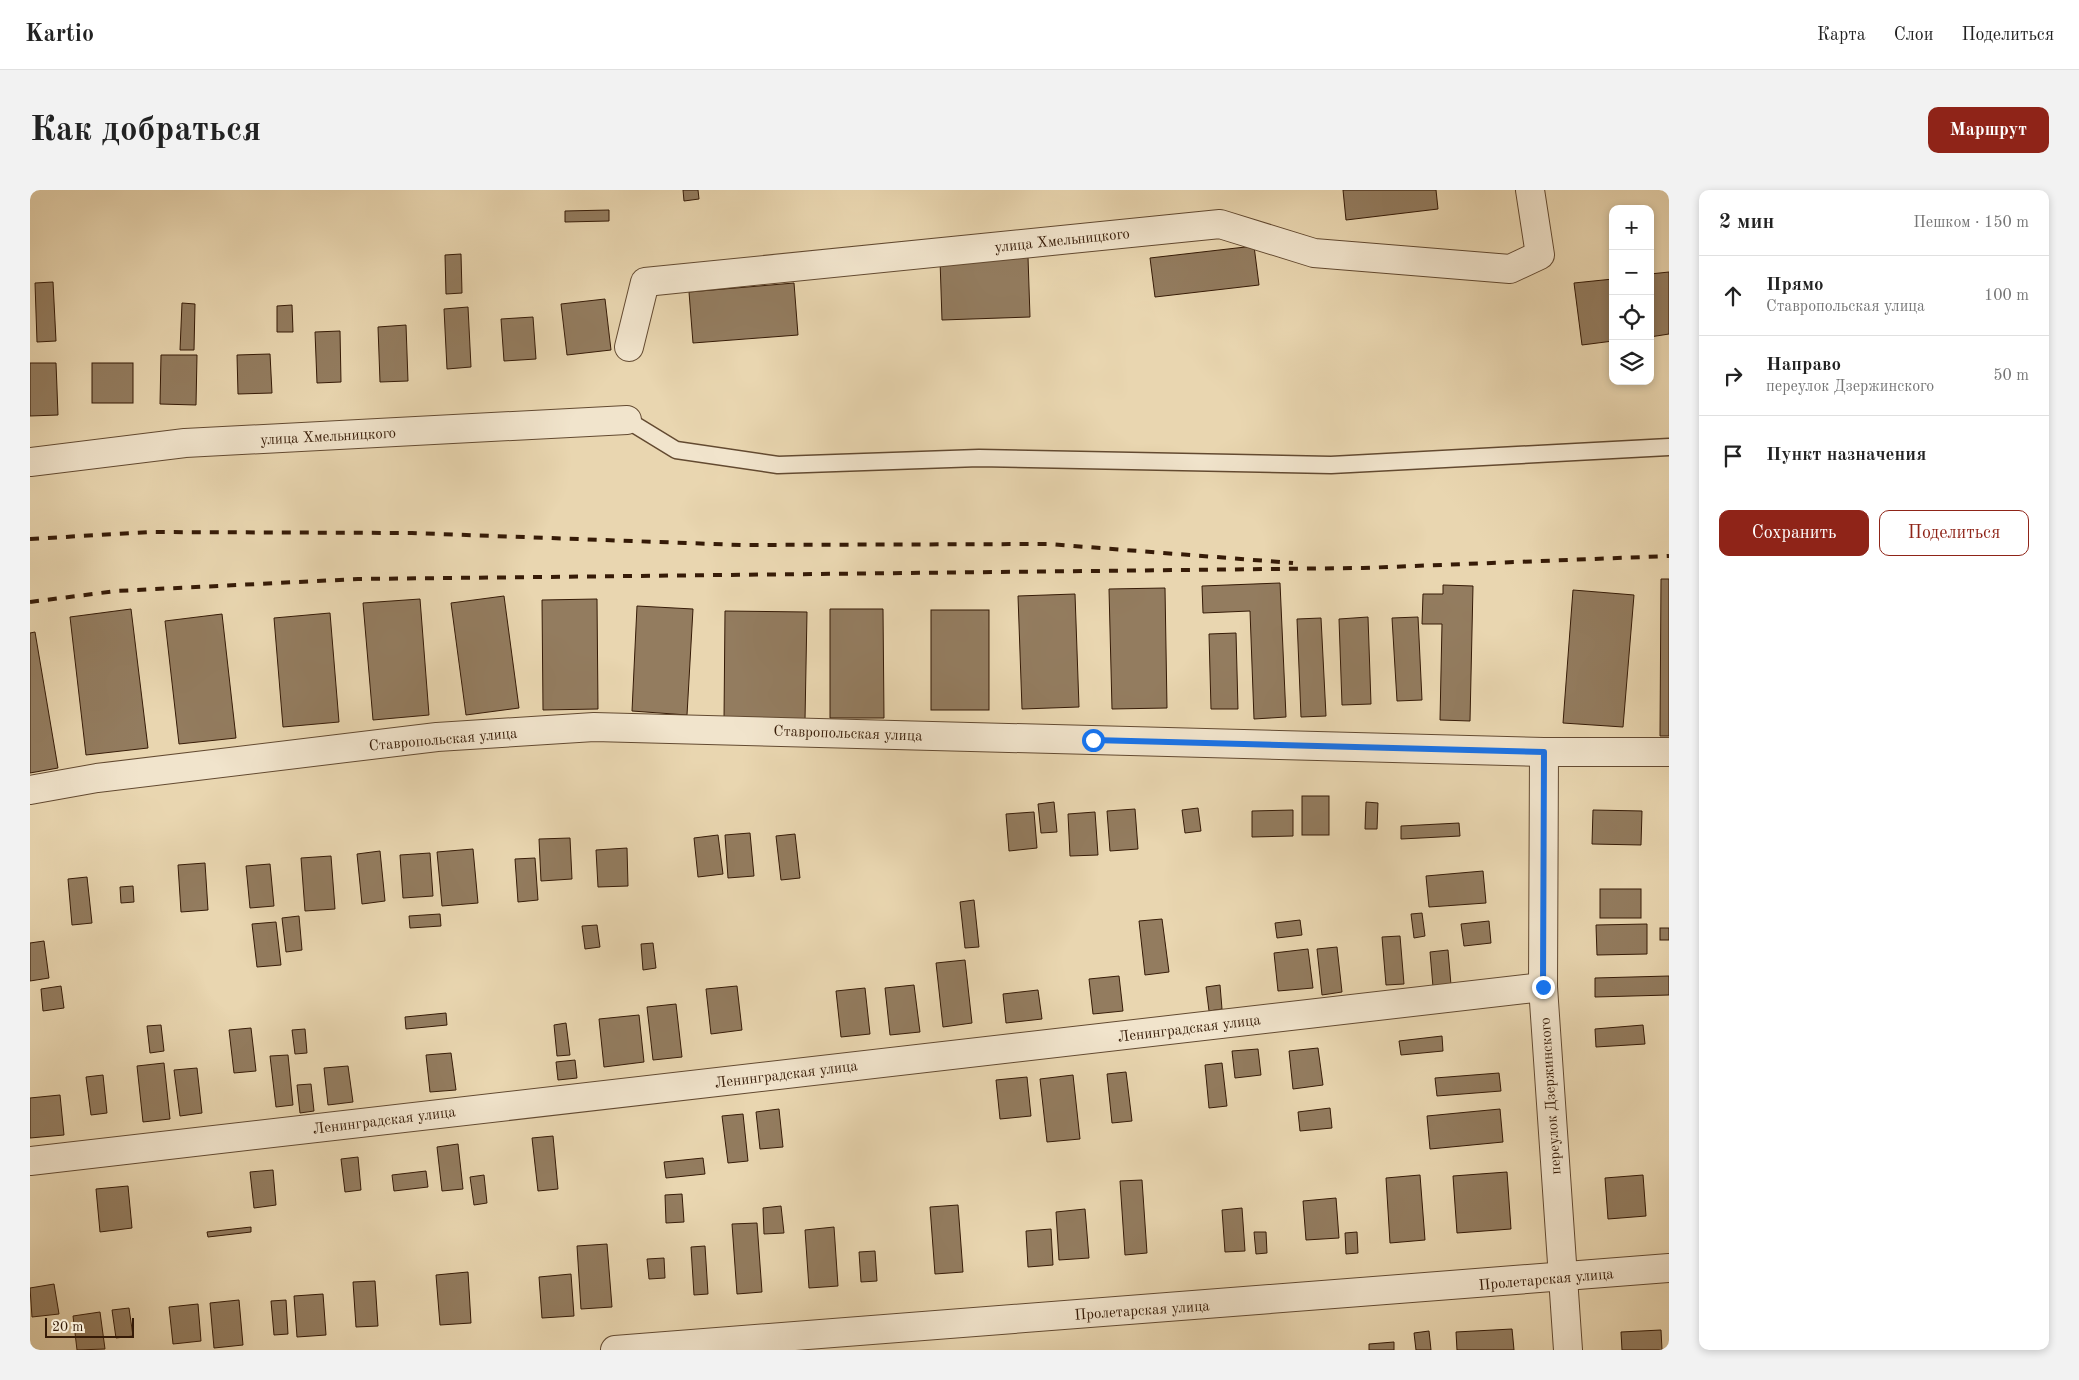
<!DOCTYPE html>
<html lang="ru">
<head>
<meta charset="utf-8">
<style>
	body { margin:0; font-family:"Old Standard TT",serif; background:#f2f2f2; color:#222 }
	.controls { position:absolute; right:15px; top:15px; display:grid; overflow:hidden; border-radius:10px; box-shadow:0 2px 8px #0003 }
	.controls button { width:45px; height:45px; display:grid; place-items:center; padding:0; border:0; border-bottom:1px solid #e0e0e0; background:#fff; color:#222; font:25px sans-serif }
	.scale { position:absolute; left:15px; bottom:12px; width:89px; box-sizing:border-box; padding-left:5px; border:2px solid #361b07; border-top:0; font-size:14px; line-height:18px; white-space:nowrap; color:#361b07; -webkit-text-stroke:4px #f1e4cc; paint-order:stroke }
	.stop { position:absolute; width:15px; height:15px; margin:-11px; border:4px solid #1a73e8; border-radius:50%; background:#fff }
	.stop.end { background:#1a73e8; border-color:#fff; box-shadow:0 1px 5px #0008 }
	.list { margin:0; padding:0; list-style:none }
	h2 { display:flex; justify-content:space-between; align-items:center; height:65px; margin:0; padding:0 20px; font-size:21px }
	h2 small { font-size:16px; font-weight:400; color:#767676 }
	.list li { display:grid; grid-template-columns:32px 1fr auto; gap:15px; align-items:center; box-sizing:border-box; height:80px; padding:0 20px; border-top:1px solid #e0e0e0 }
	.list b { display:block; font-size:19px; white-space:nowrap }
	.list p { margin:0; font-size:16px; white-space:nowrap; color:#767676 }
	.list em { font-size:16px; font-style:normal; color:#767676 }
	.actions { display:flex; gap:10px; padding:15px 20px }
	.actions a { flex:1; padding:11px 0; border:1px solid #8f2418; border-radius:10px; text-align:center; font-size:18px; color:#8f2418 }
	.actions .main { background:#8f2418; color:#fff }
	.icon { flex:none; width:28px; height:28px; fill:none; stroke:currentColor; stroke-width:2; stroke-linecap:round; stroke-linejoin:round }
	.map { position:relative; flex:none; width:1639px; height:1160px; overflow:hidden; border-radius:10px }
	header { display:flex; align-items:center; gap:30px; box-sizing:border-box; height:70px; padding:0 25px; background:#fff; border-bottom:1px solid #e0e0e0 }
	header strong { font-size:24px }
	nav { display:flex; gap:28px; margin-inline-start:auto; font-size:18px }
	.intro { display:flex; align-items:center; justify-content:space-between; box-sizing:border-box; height:120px; padding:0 30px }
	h1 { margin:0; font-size:35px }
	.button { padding:12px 22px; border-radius:10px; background:#8f2418; color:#fff; font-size:18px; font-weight:700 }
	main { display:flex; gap:30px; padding:0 30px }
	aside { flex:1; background:#fff; border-radius:10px; box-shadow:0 2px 8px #0003 }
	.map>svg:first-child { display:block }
	.building { fill:#937c5f; stroke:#361b07 }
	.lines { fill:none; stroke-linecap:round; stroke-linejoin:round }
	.lane-casing { stroke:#634a31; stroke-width:19 }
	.street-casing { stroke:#634a31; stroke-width:30 }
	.lane { stroke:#f1e4cc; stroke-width:16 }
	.street { stroke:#f1e4cc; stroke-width:28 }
	.rail { stroke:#361b07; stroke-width:4; stroke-dasharray:9 9; stroke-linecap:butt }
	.route { stroke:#1a73e8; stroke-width:6 }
	.labels { text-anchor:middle; stroke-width:4.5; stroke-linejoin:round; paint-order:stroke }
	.street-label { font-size:15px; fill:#361b07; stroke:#f1e4cc }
</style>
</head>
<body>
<header>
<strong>Kartio</strong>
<nav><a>Карта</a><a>Слои</a><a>Поделиться</a></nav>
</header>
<div class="intro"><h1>Как добраться</h1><a class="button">Маршрут</a></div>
<main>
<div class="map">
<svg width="1639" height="1160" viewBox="0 0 1639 1160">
	<rect width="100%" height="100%" fill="#e9d6b0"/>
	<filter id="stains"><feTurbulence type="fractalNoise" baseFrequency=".004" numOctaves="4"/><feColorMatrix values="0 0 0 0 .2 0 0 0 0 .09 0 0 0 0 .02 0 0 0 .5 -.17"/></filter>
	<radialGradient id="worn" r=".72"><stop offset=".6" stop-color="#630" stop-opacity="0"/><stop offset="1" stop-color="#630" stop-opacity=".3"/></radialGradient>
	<g class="building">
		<polygon points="653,0 668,0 669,9 654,11"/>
		<polygon points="1313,0 1406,0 1408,19 1316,30"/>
		<polygon points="579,20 579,31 535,32 535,21"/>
		<polygon points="1224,56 1229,95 1125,107 1120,68"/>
		<polygon points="431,64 432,103 416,104 415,65"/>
		<polygon points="998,67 1000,127 912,130 910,70"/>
		<polygon points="1639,82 1639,144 1620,147 1620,84"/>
		<polygon points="1583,89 1583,151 1552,155 1544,93"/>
		<polygon points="23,92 26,151 7,152 5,93"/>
		<polygon points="764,93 768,145 663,153 659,102"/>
		<polygon points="575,109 581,160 537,165 531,114"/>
		<polygon points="152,113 165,114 164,160 150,160"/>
		<polygon points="262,115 263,142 247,142 247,116"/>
		<polygon points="438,117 441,177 417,179 414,119"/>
		<polygon points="503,127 506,169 474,171 471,129"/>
		<polygon points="376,135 378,191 350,192 348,137"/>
		<polygon points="310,141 311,192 287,193 285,142"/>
		<polygon points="240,164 242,203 208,204 207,165"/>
		<polygon points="131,165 167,165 166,215 130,214"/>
		<polygon points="0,173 26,173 28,225 0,226"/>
		<rect x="62" y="173" width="41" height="40"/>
		<polygon points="1631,389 1639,389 1639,546 1630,546"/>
		<polygon points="1250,393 1256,527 1224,529 1220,421 1173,423 1172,396"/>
		<polygon points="1413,395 1443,396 1440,531 1410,530 1412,434 1392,434 1393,404 1413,404"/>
		<polygon points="1135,398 1137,518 1082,519 1079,399"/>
		<polygon points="1543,400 1604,405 1593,537 1533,533"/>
		<polygon points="1045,404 1049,517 992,519 988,406"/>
		<polygon points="474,406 489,518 436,525 421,413"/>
		<polygon points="390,409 399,525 343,530 333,413"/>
		<polygon points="567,409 568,519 513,520 512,410"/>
		<polygon points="607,416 663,419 657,525 602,521"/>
		<polygon points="101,419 118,558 56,565 40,427"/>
		<polygon points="800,419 853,419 854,528 800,528"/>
		<rect x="901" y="420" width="58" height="100"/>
		<polygon points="695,421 777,422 775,530 694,529"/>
		<polygon points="300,423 309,532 253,537 244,428"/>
		<polygon points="192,424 206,548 149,554 135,431"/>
		<polygon points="1338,427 1341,514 1312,515 1309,429"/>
		<polygon points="1388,427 1392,510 1367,511 1362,428"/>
		<polygon points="1291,428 1296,526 1271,527 1267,429"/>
		<polygon points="5,442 28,578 0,583 0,443"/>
		<polygon points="1206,443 1208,519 1181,519 1179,444"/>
		<rect x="1272" y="606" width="27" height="39"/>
		<polygon points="1024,612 1027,642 1011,643 1008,614"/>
		<polygon points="1336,612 1348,613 1347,639 1335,639"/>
		<polygon points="1168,618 1171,641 1155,643 1152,620"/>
		<polygon points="1105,619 1108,659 1080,661 1077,621"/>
		<polygon points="1263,620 1263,646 1222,647 1222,621"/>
		<polygon points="1563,620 1612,621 1611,655 1562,654"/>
		<polygon points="1004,622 1007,658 979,661 976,624"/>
		<polygon points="1065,622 1068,665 1040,666 1038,624"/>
		<polygon points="1429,633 1430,646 1371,649 1371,636"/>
		<polygon points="720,643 724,686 698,688 695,645"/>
		<polygon points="765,644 770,688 751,690 746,646"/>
		<polygon points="688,645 693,684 668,687 664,648"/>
		<polygon points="540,648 542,689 511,691 509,649"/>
		<polygon points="597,658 598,696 568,697 566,660"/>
		<polygon points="443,659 448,713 412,716 407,662"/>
		<polygon points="350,661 355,711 332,714 327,664"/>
		<polygon points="400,663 403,706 373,708 370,665"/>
		<polygon points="301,666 305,719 275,721 271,668"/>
		<polygon points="505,668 508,710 488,712 485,669"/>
		<polygon points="175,673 178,720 151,722 148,675"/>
		<polygon points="240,674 244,716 220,718 216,676"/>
		<polygon points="1453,681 1456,713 1399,717 1396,686"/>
		<polygon points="57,687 62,733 42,735 38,689"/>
		<polygon points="103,696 104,712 91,713 90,697"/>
		<rect x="1570" y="699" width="41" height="29"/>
		<polygon points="944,710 949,757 935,758 930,712"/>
		<polygon points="1392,723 1395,746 1384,748 1381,724"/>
		<polygon points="410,724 411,736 380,738 379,726"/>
		<polygon points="269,726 272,760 256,762 252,728"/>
		<polygon points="1132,729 1139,782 1115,785 1109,731"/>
		<polygon points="1270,730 1272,745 1247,748 1245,733"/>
		<polygon points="1459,731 1461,753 1434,756 1431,734"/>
		<polygon points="246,732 251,775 227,777 222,734"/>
		<polygon points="1617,734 1617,764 1567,765 1566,735"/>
		<polygon points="567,735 570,757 555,759 552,736"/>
		<rect x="1630" y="738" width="9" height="12"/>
		<polygon points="1370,746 1374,794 1356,795 1352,747"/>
		<polygon points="14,751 19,788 0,791 0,753"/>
		<polygon points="623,753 626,778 613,780 611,754"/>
		<polygon points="1307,757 1312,802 1292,805 1287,759"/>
		<polygon points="1278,759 1283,798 1248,801 1244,763"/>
		<polygon points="1418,760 1421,795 1403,797 1400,762"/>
		<polygon points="935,770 942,833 913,837 906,773"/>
		<polygon points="1089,786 1093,821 1063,824 1059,789"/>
		<polygon points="1639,786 1639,805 1565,807 1565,788"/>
		<polygon points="884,795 890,842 860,845 855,798"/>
		<polygon points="1190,795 1192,819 1179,821 1176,797"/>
		<polygon points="31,796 34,818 13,821 11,799"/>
		<polygon points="707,796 712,840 681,844 676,799"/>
		<polygon points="835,798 840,844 811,847 806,801"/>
		<polygon points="1008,800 1012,829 976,833 973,804"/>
		<polygon points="646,814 652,867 623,870 617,817"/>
		<polygon points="416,823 417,835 376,839 375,827"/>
		<polygon points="609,825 614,872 574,877 569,829"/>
		<polygon points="536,833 540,865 527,866 524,835"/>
		<polygon points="131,835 134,861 120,863 117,836"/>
		<polygon points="1613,835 1615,854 1566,857 1565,839"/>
		<polygon points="221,838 226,881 204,883 199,840"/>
		<polygon points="275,839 277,863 265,864 262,840"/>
		<polygon points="1412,846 1413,861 1371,865 1369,851"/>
		<polygon points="1288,858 1293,895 1263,899 1259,861"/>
		<polygon points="1228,859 1231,885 1205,888 1202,861"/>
		<polygon points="421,863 426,900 400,902 396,865"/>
		<polygon points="258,865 263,915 246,917 240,866"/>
		<polygon points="545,870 547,888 528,890 526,872"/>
		<polygon points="134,873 140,929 113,932 107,876"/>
		<polygon points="1192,873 1197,916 1179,918 1175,875"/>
		<polygon points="318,876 323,912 298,915 294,878"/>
		<polygon points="167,878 172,923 150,926 144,880"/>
		<polygon points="1096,882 1102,931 1082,933 1077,884"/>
		<polygon points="1469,883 1471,901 1407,906 1405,888"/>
		<polygon points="73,885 77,923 61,925 56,887"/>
		<polygon points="1043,885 1050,949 1017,952 1010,889"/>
		<polygon points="997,887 1001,926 970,929 966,890"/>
		<polygon points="281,894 284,921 270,923 267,895"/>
		<polygon points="30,905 34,945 0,948 0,908"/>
		<polygon points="1300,918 1302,938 1270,941 1268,922"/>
		<polygon points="749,919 753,957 730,959 726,922"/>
		<polygon points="1470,919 1473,952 1400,959 1397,926"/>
		<polygon points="713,924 718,971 698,973 692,926"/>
		<polygon points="523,946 528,999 508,1001 502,948"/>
		<polygon points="428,954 433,999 412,1001 407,957"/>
		<polygon points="328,967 331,1000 315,1002 311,969"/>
		<polygon points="673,968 675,984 636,988 634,972"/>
		<polygon points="243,980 246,1015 224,1018 220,982"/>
		<polygon points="396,981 398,997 364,1001 362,985"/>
		<polygon points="1477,982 1481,1039 1427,1043 1423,986"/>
		<polygon points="454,985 457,1013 444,1015 440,987"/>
		<polygon points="1390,985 1395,1050 1360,1053 1356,988"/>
		<polygon points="1613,985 1616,1026 1578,1029 1575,988"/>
		<polygon points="1112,990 1117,1063 1095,1065 1090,991"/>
		<polygon points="98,996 102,1038 70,1042 66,999"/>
		<polygon points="652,1004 654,1032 636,1033 635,1005"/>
		<polygon points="1306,1008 1309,1048 1276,1050 1273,1011"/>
		<polygon points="928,1015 933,1082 905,1084 900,1017"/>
		<polygon points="751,1016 754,1043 734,1044 733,1018"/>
		<polygon points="1212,1018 1215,1061 1195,1062 1192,1020"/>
		<polygon points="1055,1019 1059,1068 1029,1070 1026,1022"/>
		<polygon points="727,1033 732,1102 707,1104 702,1034"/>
		<polygon points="221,1037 221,1042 178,1047 177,1042"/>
		<polygon points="804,1037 808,1096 779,1098 775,1040"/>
		<polygon points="1021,1039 1023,1075 998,1077 996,1041"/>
		<polygon points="1224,1042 1236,1042 1237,1063 1226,1064"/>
		<polygon points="1327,1042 1328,1063 1316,1064 1315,1043"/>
		<polygon points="577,1054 582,1117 551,1119 547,1056"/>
		<polygon points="675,1056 678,1104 664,1105 661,1057"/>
		<polygon points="845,1061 847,1091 831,1092 829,1062"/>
		<polygon points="634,1068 635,1088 619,1089 617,1069"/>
		<polygon points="438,1082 441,1133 410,1135 406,1085"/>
		<polygon points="541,1084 544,1126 512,1128 509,1087"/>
		<polygon points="345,1091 348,1136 326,1137 323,1092"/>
		<polygon points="24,1094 29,1124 2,1127 0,1098"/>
		<polygon points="293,1104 296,1145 267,1147 264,1106"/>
		<polygon points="209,1110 213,1155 184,1158 180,1113"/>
		<polygon points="256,1110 258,1144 244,1145 241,1111"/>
		<polygon points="168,1114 171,1151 143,1154 139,1117"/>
		<polygon points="99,1118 103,1146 86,1148 82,1120"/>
		<polygon points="70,1122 75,1159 47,1160 43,1126"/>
		<polygon points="1482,1139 1484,1160 1427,1160 1426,1142"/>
		<polygon points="1631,1140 1632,1160 1592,1160 1591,1142"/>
		<polygon points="1399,1141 1401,1160 1386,1160 1384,1143"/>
		<polygon points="1364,1152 1364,1160 1339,1160 1339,1154"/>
	</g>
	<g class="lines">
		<g class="lane-casing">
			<polyline id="lane" points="597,230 646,260 748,275 949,268 1301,275 1639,257"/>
		</g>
		<g class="street-casing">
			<g id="street">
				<polyline points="599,157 615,92 1190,34 1284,63 1480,79 1510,65 1500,0"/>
				<polyline points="0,272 155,253 597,230"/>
				<polyline points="1514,562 1513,797 1538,1160"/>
				<polyline points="0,600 67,588 407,547 564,537 1514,562 1639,562"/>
				<polyline points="0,971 1513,797"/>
				<polyline points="585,1160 1639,1078"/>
			</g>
		</g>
		<use href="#lane" class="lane"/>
		<use href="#street" class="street"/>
		<g class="rail">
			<polyline points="0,349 119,342 382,343 711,355 1018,354 1263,373"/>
			<polyline points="0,412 86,401 328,389 1333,378 1639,366"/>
		</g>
	</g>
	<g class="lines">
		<polyline class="route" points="1063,550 1514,562 1513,797"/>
	</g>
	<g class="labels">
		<g class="street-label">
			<text transform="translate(1032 50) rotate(-6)" y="5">улица Хмельницкого</text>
			<text transform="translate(298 246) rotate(-3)" y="5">улица Хмельницкого</text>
			<text transform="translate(818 543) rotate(2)" y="5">Ставропольская улица</text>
			<text transform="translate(413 549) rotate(-5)" y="5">Ставропольская улица</text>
			<text transform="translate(1159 838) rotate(-7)" y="5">Ленинградская улица</text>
			<text transform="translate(756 884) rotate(-7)" y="5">Ленинградская улица</text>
			<text transform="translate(1520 906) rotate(-94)" y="5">переулок Дзержинского</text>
			<text transform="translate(354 930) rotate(-7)" y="5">Ленинградская улица</text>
			<text transform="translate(1516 1089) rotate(-5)" y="5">Пролетарская улица</text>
			<text transform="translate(1112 1120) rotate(-4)" y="5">Пролетарская улица</text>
		</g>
	</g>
	<rect width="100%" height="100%" filter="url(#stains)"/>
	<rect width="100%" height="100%" fill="url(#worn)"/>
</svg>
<div class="controls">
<button>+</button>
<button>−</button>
<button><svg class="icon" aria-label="locate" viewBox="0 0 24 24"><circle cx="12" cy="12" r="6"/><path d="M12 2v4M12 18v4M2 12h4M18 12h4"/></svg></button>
<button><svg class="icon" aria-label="layers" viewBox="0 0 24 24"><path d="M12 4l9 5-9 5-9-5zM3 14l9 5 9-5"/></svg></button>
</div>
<div class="scale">20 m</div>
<div class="stop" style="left:1063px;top:550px"></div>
<div class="stop end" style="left:1513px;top:797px"></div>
</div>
<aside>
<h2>2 мин<small>Пешком · 150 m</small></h2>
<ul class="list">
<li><svg class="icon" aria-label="ahead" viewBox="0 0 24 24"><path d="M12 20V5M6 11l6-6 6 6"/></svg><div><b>Прямо</b><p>Ставропольская улица</p></div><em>100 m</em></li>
<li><svg class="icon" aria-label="right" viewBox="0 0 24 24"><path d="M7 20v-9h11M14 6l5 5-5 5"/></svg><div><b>Направо</b><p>переулок Дзержинского</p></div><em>50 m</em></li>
<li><svg class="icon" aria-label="arrive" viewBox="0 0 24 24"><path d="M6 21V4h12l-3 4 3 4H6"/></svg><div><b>Пункт назначения</b></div></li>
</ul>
<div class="actions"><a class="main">Сохранить</a><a>Поделиться</a></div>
</aside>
</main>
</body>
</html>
